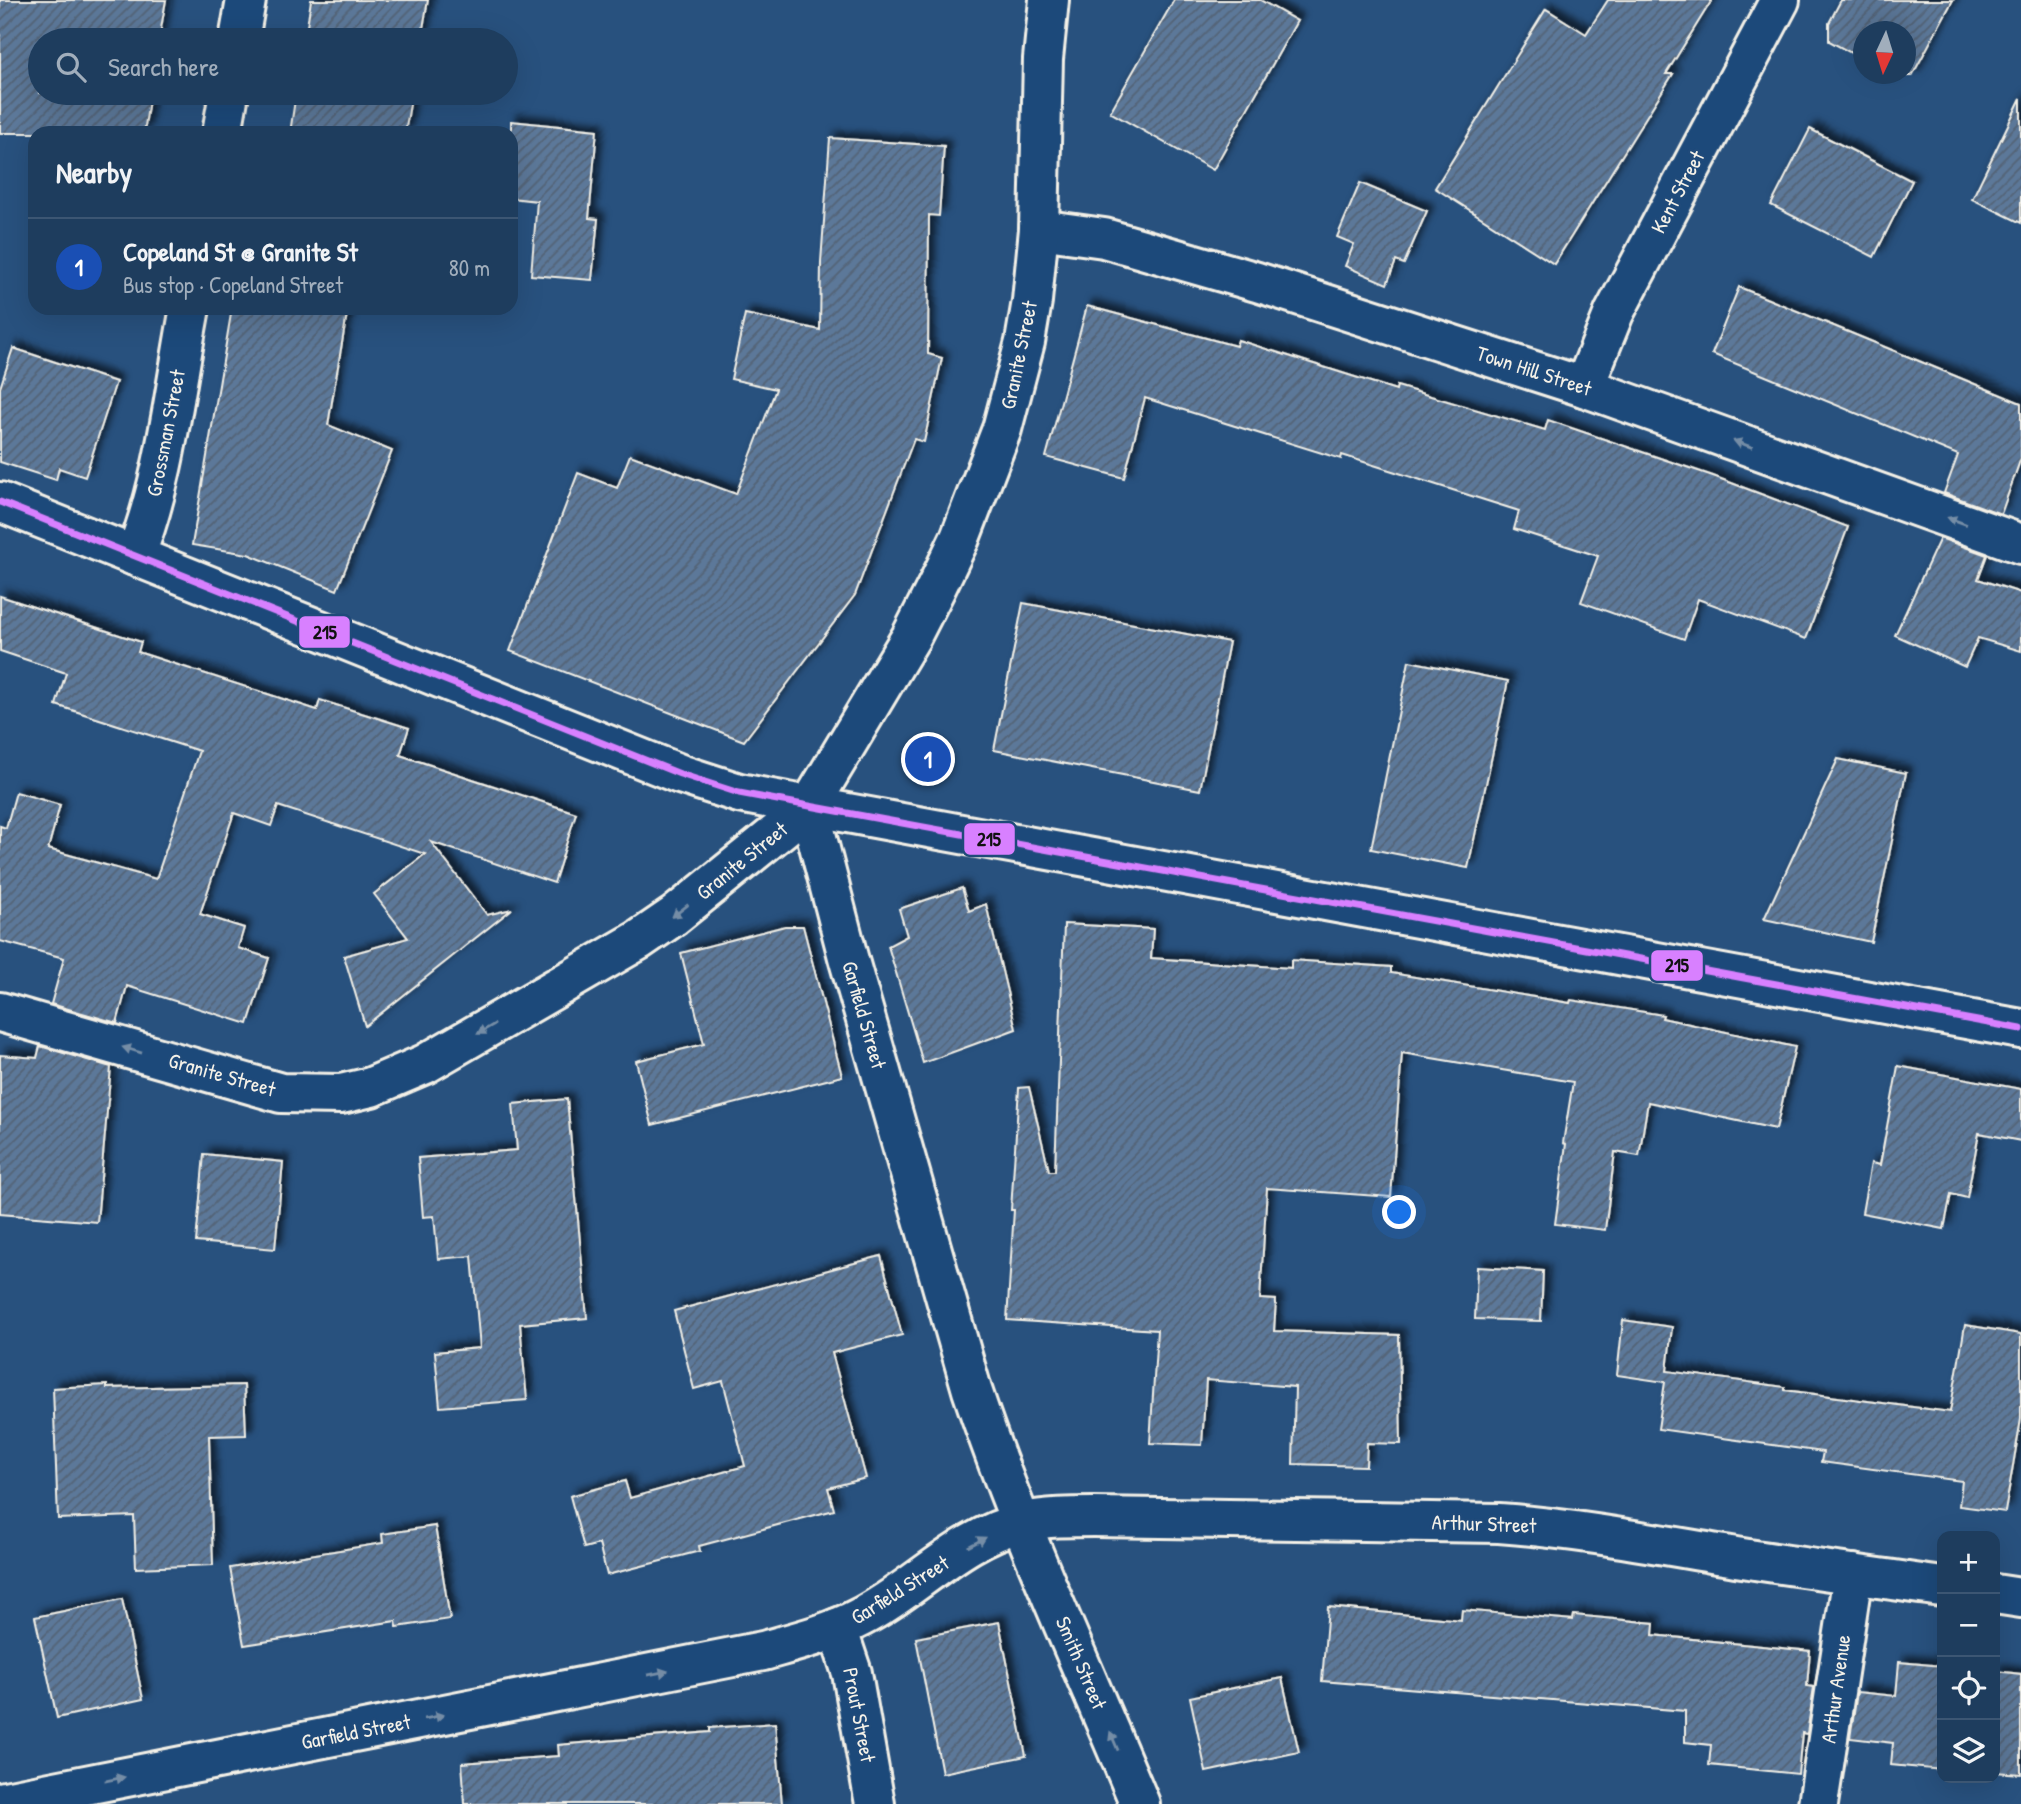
<!DOCTYPE html>
<html lang="en">
<head>
<meta charset="utf-8">
<style>
	body { margin:0; font-family:"Patrick Hand",sans-serif; background:#2b4867; color:#f1f3f6 }
	.controls { position:absolute; right:21px; bottom:21px; display:grid; overflow:hidden; border-radius:14px; box-shadow:0 7px 28px #0002 }
	.controls button { width:63px; height:63px; display:grid; place-items:center; padding:0; border:0; border-bottom:2px solid #3c5673; background:#1e3d5e; color:#f1f3f6; font:35px sans-serif }
	.compass { position:absolute; left:1853px; top:21px; width:63px; height:63px; border-radius:50%; background:#1e3d5e; box-shadow:0 7px 28px #0002; rotate:184deg }
	.you { position:absolute; left:1400px; top:1213px; width:24px; height:24px; margin:-18px; border:5px solid #fff; border-radius:50%; background:#1a73e8; box-shadow:0 0 0 10px #1a73e833 }
	.badge { display:grid; place-items:center; width:46px; height:46px; border-radius:50%; background:#ea580c; color:#fff; font-size:23px; font-weight:700 }
	.pin { position:absolute; translate:-50% -50%; border:4px solid #fff; box-shadow:0 2px 7px #0006 }
	.list { margin:0; padding:0; list-style:none }
	h2 { display:flex; justify-content:space-between; align-items:center; height:91px; margin:0; padding:0 28px; font-size:30px }
	h2 small { font-size:23px; font-weight:400; color:#a1aebc }
	.list li { display:grid; grid-template-columns:46px 1fr auto; gap:21px; align-items:center; box-sizing:border-box; height:98px; padding:0 28px; border-top:2px solid #3c5673 }
	.list b { display:block; font-size:26px; white-space:nowrap }
	.list p { margin:0; font-size:23px; white-space:nowrap; color:#a1aebc }
	.list em { font-size:23px; font-style:normal; color:#a1aebc }
	.icon { flex:none; width:38px; height:38px; fill:none; stroke:currentColor; stroke-width:2; stroke-linecap:round; stroke-linejoin:round }
	.map { position:relative; flex:none; width:2021px; height:1804px; overflow:hidden }
	.search { position:absolute; background:#1e3d5e; box-shadow:0 7px 28px #0002; left:28px; top:28px; width:490px; height:77px; display:flex; align-items:center; gap:18px; box-sizing:border-box; padding:0 24px; border-radius:38px; color:#a1aebc; font-size:26px }
	.panel { position:absolute; background:#1e3d5e; box-shadow:0 7px 28px #0002; left:28px; top:126px; width:490px; height:189px; border-radius:21px }
	.map>svg:first-child { display:block }
	.building { fill:url(#building-hatch); stroke:#f4f1e8; stroke-width:2; filter:url(#shadow) }
	.lines { fill:none; stroke-linecap:round; stroke-linejoin:round }
	.minor-casing { stroke:#f4f1e8; stroke-width:44 }
	.major-casing { stroke:#f4f1e8; stroke-width:44 }
	.minor { stroke:#1f4a7a; stroke-width:38 }
	.major { stroke:#1f4a7a; stroke-width:38 }
	.bus-1-casing { stroke:#1f4a7a; stroke-width:12 }
	.bus-1 { stroke:#d880ff; stroke-width:7 }
	.oneway { fill:#748da6 }
	.labels { text-anchor:middle; stroke-width:5; stroke-linejoin:round; paint-order:stroke }
	.street-label { font-size:21px; fill:#f4f1e8; stroke:#1f4a7a }
	.line-badge { stroke:#1f4a7a; stroke-width:2.5 }
	.pale-badge-label { font-size:19px; text-anchor:middle; font-weight:bold; fill:#111 }
</style>
</head>
<body>
<div class="map">
<svg width="2021" height="1804" viewBox="0 0 2021 1804">
	<defs>
		<pattern id="building-hatch" width="6" height="6" patternUnits="userSpaceOnUse" patternTransform="scale(1.75)"><rect width="6" height="6" fill="#5b7899"/><path d="M-1 1l2-2M0 6l6-6M5 7l2-2" fill="none" stroke="#536274"/></pattern>
		<filter id="shadow"><feDropShadow dx="6" dy="-6" stdDeviation="3.5" flood-color="#0009"/></filter>
	</defs>
	<rect width="100%" height="100%" fill="#28517e"/>
	<filter id="ink" filterUnits="userSpaceOnUse"><feTurbulence type="fractalNoise" baseFrequency=".0143" numOctaves="2"/><feDisplacementMap in="SourceGraphic" scale="14" xChannelSelector="R" yChannelSelector="G"/><feConvolveMatrix kernelMatrix="1 2 1 2 8 2 1 2 1" color-interpolation-filters="sRGB"/></filter>
	<g filter="url(#ink)">
		<g class="building">
			<polygon points="0,0 166,0 159,40 40,40 40,93 150,93 144,133 0,133"/>
			<polygon points="311,0 428,0 421,40 305,40"/>
			<polygon points="1174,0 1260,0 1297,21 1213,170 1110,112"/>
			<polygon points="1608,0 1712,0 1666,74 1673,74 1554,264 1435,188 1546,9 1586,34"/>
			<polygon points="1841,0 1953,0 1912,76 1894,76 1889,74 1906,74 1906,32 1864,32 1864,60 1829,41 1829,23"/>
			<polygon points="296,93 412,93 405,133 290,133"/>
			<polygon points="2021,98 2021,223 1972,199"/>
			<polygon points="511,121 597,130 589,218 598,219 592,280 531,275 537,201 511,198"/>
			<polygon points="1810,129 1912,181 1874,257 1771,205"/>
			<polygon points="830,138 944,146 939,216 929,215 928,354 942,358 924,442 914,439 855,595 744,741 510,651 578,473 617,488 630,455 736,494 776,389 731,379 745,314 820,330 821,262"/>
			<polygon points="1360,183 1427,211 1404,264 1396,261 1387,284 1345,266 1354,244 1337,237"/>
			<polygon points="1739,287 2021,403 2021,458 2001,514 1944,493 1958,455 1712,354"/>
			<polygon points="1087,306 1236,346 1238,340 1396,390 1397,386 1545,430 1548,420 1713,476 1848,527 1806,639 1698,599 1684,639 1581,602 1598,556 1514,529 1519,511 1342,455 1341,459 1145,398 1124,478 1046,457"/>
			<polygon points="232,308 348,308 328,425 392,451 337,590 248,554 192,545"/>
			<polygon points="13,348 116,382 85,477 59,468 56,480 0,462 0,388"/>
			<polygon points="1940,538 1987,555 1978,579 2021,593 2021,651 1978,638 1965,667 1895,635"/>
			<polygon points="0,596 141,642 138,652 317,710 320,700 409,728 400,755 576,813 554,883 431,842 487,915 512,909 365,1026 344,956 408,938 374,894 425,854 278,806 271,826 234,813 200,914 244,928 238,948 269,958 248,1024 127,986 117,1023 51,1004 64,958 0,941 0,826 6,828 16,792 60,805 48,849 156,879 199,751 56,705 66,673 0,651"/>
			<polygon points="1023,603 1229,642 1200,790 994,750"/>
			<polygon points="1409,661 1508,681 1468,868 1371,849"/>
			<polygon points="1838,759 1906,773 1871,942 1764,919"/>
			<polygon points="962,888 969,911 986,904 1016,1029 923,1063 888,946 907,936 899,909"/>
			<polygon points="1064,924 1153,929 1151,958 1291,968 1291,960 1391,967 1391,973 1570,1003 1571,1000 1663,1015 1662,1018 1795,1047 1776,1129 1648,1102 1639,1156 1615,1152 1605,1230 1555,1224 1566,1144 1563,1143 1573,1082 1402,1053 1391,1197 1267,1188 1260,1299 1276,1300 1274,1331 1399,1335 1401,1444 1367,1443 1366,1466 1293,1464 1295,1387 1206,1380 1202,1445 1150,1443 1157,1330 1007,1320 1014,1210 1011,1210 1019,1088 1029,1087 1049,1171 1055,1171"/>
			<polygon points="785,926 803,926 842,1076 652,1125 636,1061 704,1044 681,953"/>
			<polygon points="40,1046 111,1067 97,1222 0,1214 0,1055 37,1058"/>
			<polygon points="1898,1066 2021,1089 2021,1141 1979,1133 1967,1198 1951,1194 1944,1229 1862,1213 1871,1163 1880,1165"/>
			<polygon points="567,1099 587,1318 520,1324 527,1400 440,1407 435,1352 480,1348 472,1256 438,1259 434,1216 423,1217 418,1158 517,1150 513,1104"/>
			<polygon points="204,1154 283,1162 275,1249 196,1242"/>
			<polygon points="881,1256 902,1335 832,1353 866,1478 828,1488 834,1510 699,1546 700,1551 607,1575 599,1544 584,1548 570,1496 625,1481 630,1498 745,1466 723,1381 694,1389 674,1311"/>
			<polygon points="1477,1267 1543,1271 1541,1321 1475,1319"/>
			<polygon points="1623,1320 1672,1327 1667,1371 1785,1387 1785,1390 1950,1412 1965,1325 2021,1334 2021,1419 2005,1512 1959,1506 1962,1481 1821,1462 1823,1452 1658,1429 1665,1382 1617,1375"/>
			<polygon points="107,1385 107,1388 244,1385 246,1435 209,1436 213,1565 136,1568 134,1516 58,1519 53,1388"/>
			<polygon points="435,1526 450,1619 397,1627 396,1621 244,1645 230,1568 383,1543 382,1534"/>
			<polygon points="122,1599 143,1699 57,1718 35,1617"/>
			<polygon points="1328,1607 1461,1620 1462,1610 1573,1620 1574,1615 1654,1623 1653,1635 1810,1651 1807,1686 1814,1687 1807,1734 1802,1733 1798,1774 1709,1765 1711,1745 1685,1742 1685,1711 1322,1681"/>
			<polygon points="999,1622 1026,1756 942,1773 916,1638"/>
			<polygon points="1899,1662 1942,1666 1942,1770 1891,1765 1893,1743 1850,1738 1857,1692 1896,1696"/>
			<polygon points="1995,1671 2021,1674 2021,1774 1995,1772"/>
			<polygon points="1282,1678 1299,1752 1206,1772 1190,1697"/>
			<polygon points="775,1723 782,1804 465,1804 462,1763 559,1756 558,1745 710,1732 710,1728"/>
		</g>
		<g class="lines">
			<g class="minor-casing">
				<g id="minor">
					<polyline points="239,40 246,0"/>
					<polyline points="222,133 229,93"/>
					<polyline points="1039,229 1104,238 1257,282 1584,387 2021,544"/>
					<polyline points="1584,387 1614,313 1780,0"/>
					<path d="M135,556C166,478 174,391 190,308"/>
					<path d="M809,807L848,957L972,1390C1019,1531 1083,1667 1140,1804"/>
					<polyline points="0,1012 281,1093 341,1094 371,1087 425,1064 639,940 674,916 809,807 911,637 936,588 960,538 1002,429 1025,342 1032,301 1039,229 1043,59 1049,0"/>
					<polyline points="1995,1594 2021,1598"/>
					<polyline points="837,1628 852,1673 875,1804"/>
					<path d="M0,1802L763,1651C795,1642 829,1634 859,1618C915,1590 961,1536 1024,1522C1047,1517 1070,1517 1093,1517L1499,1523C1579,1529 1657,1544 1736,1557C1805,1568 1874,1577 1942,1587"/>
					<polyline points="1818,1804 1853,1574"/>
				</g>
			</g>
			<g class="major-casing">
				<polyline id="major" points="0,502 680,774 739,793 2021,1029"/>
			</g>
			<use href="#minor" class="minor"/>
			<use href="#major" class="major"/>
			<g class="bus-1-casing">
				<polyline id="bus-1" points="0,502 680,774 739,793 2021,1029"/>
			</g>
			<use href="#bus-1" class="bus-1"/>
		</g>
		<defs><path id="oneway-solid" d="M-6-.8H1V-3.2L6.5 0L1 3.2V.8H-6Z" transform="scale(1.75)"/></defs>
		<g class="oneway">
			<use href="#oneway-solid" transform="translate(1743 444) rotate(-160)"/>
			<use href="#oneway-solid" transform="translate(1957 521) rotate(-160)"/>
			<use href="#oneway-solid" transform="translate(680 911) rotate(142)"/>
			<use href="#oneway-solid" transform="translate(486 1029) rotate(150)"/>
			<use href="#oneway-solid" transform="translate(132 1050) rotate(-163)"/>
			<use href="#oneway-solid" transform="translate(977 1542) rotate(-28)"/>
			<use href="#oneway-solid" transform="translate(658 1673) rotate(-11)"/>
			<use href="#oneway-solid" transform="translate(434 1717) rotate(-11)"/>
			<use href="#oneway-solid" transform="translate(1114 1741) rotate(-113)"/>
			<use href="#oneway-solid" transform="translate(115 1779) rotate(-11)"/>
		</g>
	</g>
	<g class="labels">
		<g class="street-label">
			<text transform="translate(1678 192) rotate(-62)" y="7">Kent Street</text>
			<text transform="translate(1019 355) rotate(-78)" y="7">Granite Street</text>
			<text transform="translate(1534 371) rotate(18)" y="7">Town Hill Street</text>
			<text transform="translate(166 433) rotate(-79)" y="7">Grossman Street</text>
			<text transform="translate(742 861) rotate(-39)" y="7">Granite Street</text>
			<text transform="translate(864 1015) rotate(74)" y="7">Garfield Street</text>
			<text transform="translate(222 1075) rotate(16)" y="7">Granite Street</text>
			<text transform="translate(1484 1524) rotate(2)" y="7">Arthur Street</text>
			<text transform="translate(900 1590) rotate(-32)" y="7">Garfield Street</text>
			<text transform="translate(1081 1663) rotate(67)" y="7">Smith Street</text>
			<text transform="translate(1836 1689) rotate(-82)" y="7">Arthur Avenue</text>
			<text transform="translate(859 1715) rotate(79)" y="7">Prout Street</text>
			<text transform="translate(356 1732) rotate(-11)" y="7">Garfield Street</text>
		</g>
	</g>
	<g class="line-badge">
		<rect x="298" y="615" width="53" height="34" rx="7" fill="#d880ff"/>
		<rect x="963" y="822" width="53" height="34" rx="7" fill="#d880ff"/>
		<rect x="1650" y="949" width="54" height="33" rx="7" fill="#d880ff"/>
	</g>
	<g class="pale-badge-label">
		<text x="325" y="639">215</text>
		<text x="989" y="846">215</text>
		<text x="1677" y="972">215</text>
	</g>
</svg>
<div class="controls">
<button>+</button>
<button>−</button>
<button><svg class="icon" aria-label="locate" viewBox="0 0 24 24"><circle cx="12" cy="12" r="6"/><path d="M12 2v4M12 18v4M2 12h4M18 12h4"/></svg></button>
<button><svg class="icon" aria-label="layers" viewBox="0 0 24 24"><path d="M12 4l9 5-9 5-9-5zM3 14l9 5 9-5"/></svg></button>
</div>
<svg class="compass" viewBox="-18 -18 36 36"><path d="M0-13l5 13h-10z" fill="#e53935"/><path d="M0 13l5-13h-10z" fill="#a1aebc"/></svg>
<div class="you"></div>
<div class="pin badge" style="left:928px;top:759px;background:#1a4fb4">1</div>
<div class="search"><svg class="icon" aria-label="search" viewBox="0 0 24 24"><circle cx="10" cy="10" r="6"/><path d="M15 15l6 6"/></svg>Search here</div>
<section class="panel">
<h2>Nearby<small></small></h2>
<ul class="list">
<li><span class="badge" style="background:#1a4fb4">1</span><div><b>Copeland St @ Granite St</b><p>Bus stop · Copeland Street</p></div><em>80 m</em></li>
</ul>
</section>
</div>
</body>
</html>
